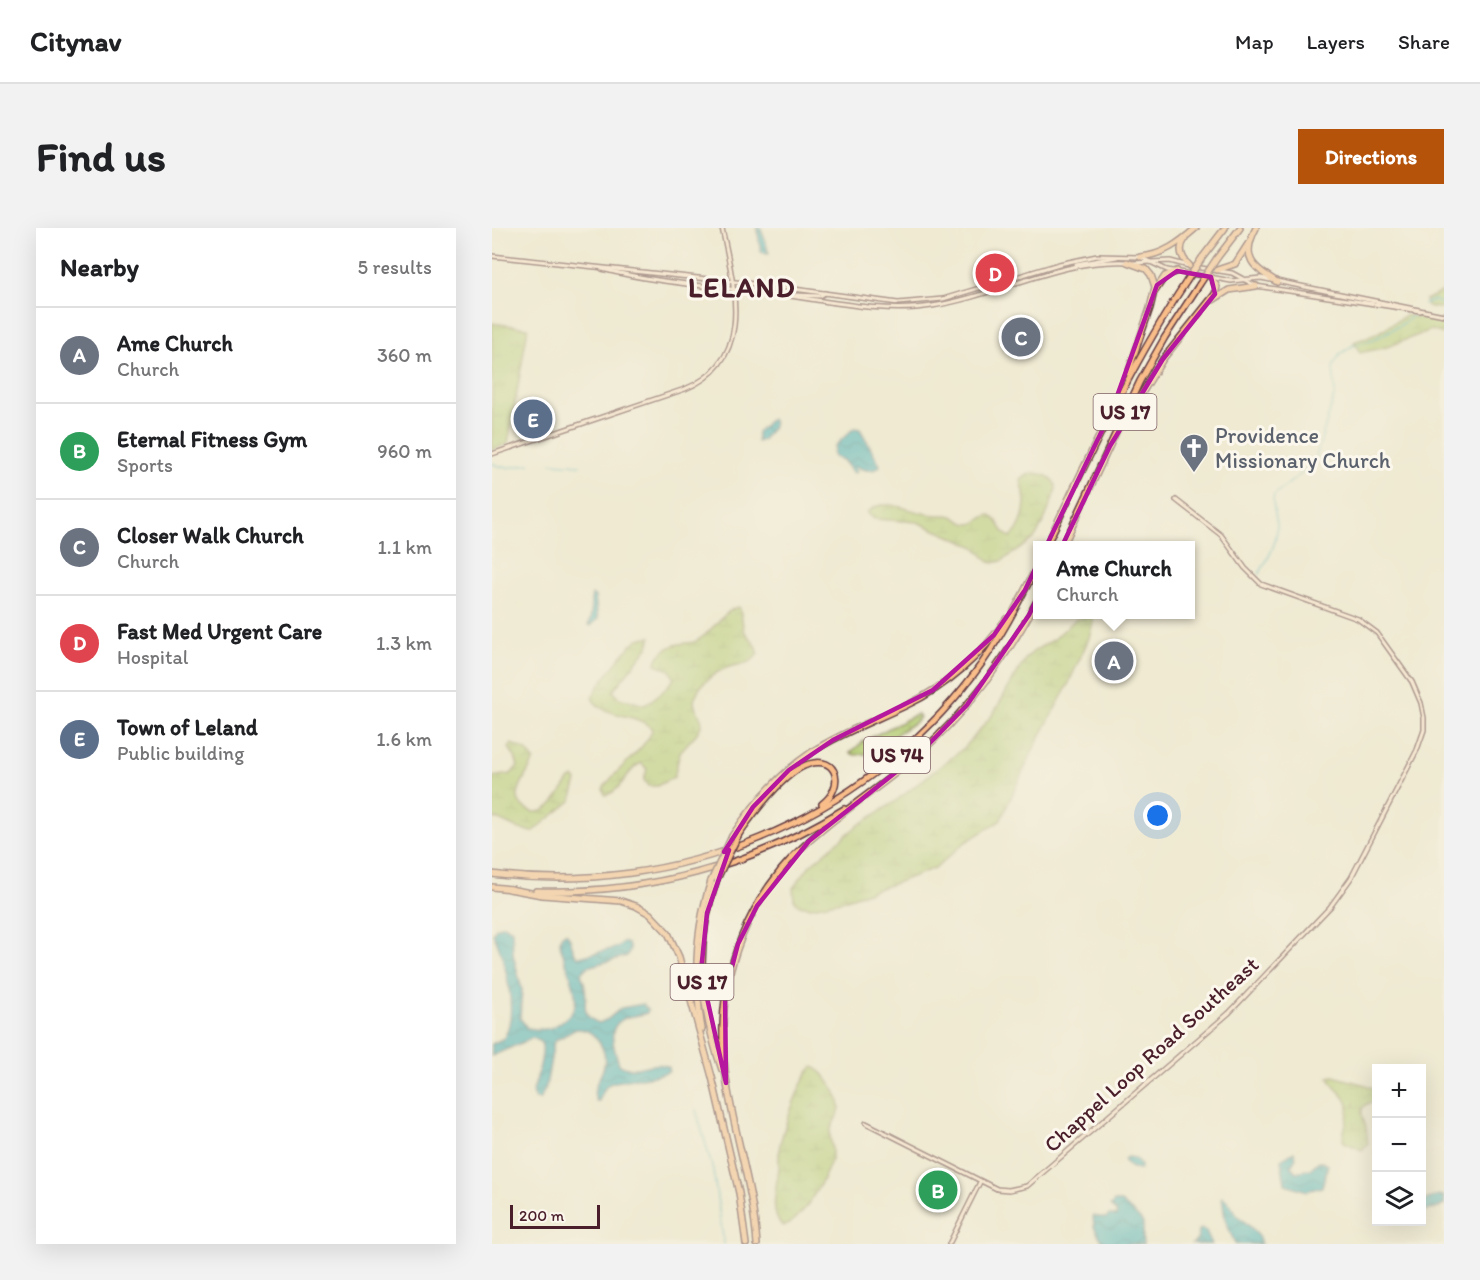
<!DOCTYPE html>
<html lang="en">
<head>
<meta charset="utf-8">
<style>
	body { margin:0; font-family:Itim,sans-serif; background:#f2f2f2; color:#202124 }
	.controls { position:absolute; right:18px; bottom:18px; display:grid; overflow:hidden; border-radius:0px; box-shadow:0 6px 24px #0002 }
	.controls button { width:54px; height:54px; display:grid; place-items:center; padding:0; border:0; border-bottom:2px solid #e0e0e0; background:#fff; color:#202124; font:30px sans-serif }
	.scale { position:absolute; left:18px; bottom:15px; width:90px; box-sizing:border-box; padding-left:6px; border:3px solid #4a1f2b; border-top:0; font-size:16px; line-height:21px; white-space:nowrap; color:#4a1f2b; -webkit-text-stroke:4px #fbf7ec; paint-order:stroke }
	.you { position:absolute; left:666px; top:588px; width:21px; height:21px; margin:-15px; border:4px solid #fff; border-radius:50%; background:#1a73e8; box-shadow:0 0 0 9px #1a73e833 }
	.badge { display:grid; place-items:center; width:39px; height:39px; border-radius:50%; background:#b45309; color:#fff; font-size:20px; font-weight:700 }
	.pin { position:absolute; translate:-50% -50%; border:3px solid #fff; box-shadow:0 2px 6px #0006 }
	.popup { position:absolute; left:541px; top:313px; width:162px; height:78px; box-sizing:border-box; display:grid; place-content:center; border-radius:0px; background:#fff; filter:drop-shadow(0 2px 4px #0005); font-size:20px; white-space:nowrap; color:#757577 }
	.popup b { font-size:22px; color:#202124 }
	.popup::after { content:''; position:absolute; left:50%; top:100%; margin-left:-12px; border:12px solid transparent; border-top-color:#fff }
	.list { margin:0; padding:0; list-style:none }
	h2 { display:flex; justify-content:space-between; align-items:center; height:78px; margin:0; padding:0 24px; font-size:26px }
	h2 small { font-size:20px; font-weight:400; color:#757577 }
	.list li { display:grid; grid-template-columns:39px 1fr auto; gap:18px; align-items:center; box-sizing:border-box; height:96px; padding:0 24px; border-top:2px solid #e0e0e0 }
	.list b { display:block; font-size:22px; white-space:nowrap }
	.list p { margin:0; font-size:20px; white-space:nowrap; color:#757577 }
	.list em { font-size:20px; font-style:normal; color:#757577 }
	.icon { flex:none; width:33px; height:33px; fill:none; stroke:currentColor; stroke-width:2; stroke-linecap:round; stroke-linejoin:round }
	.map { position:relative; flex:none; width:952px; height:1016px; overflow:hidden; border-radius:0px }
	header { display:flex; align-items:center; gap:36px; box-sizing:border-box; height:84px; padding:0 30px; background:#fff; border-bottom:2px solid #e0e0e0 }
	header strong { font-size:28px }
	nav { display:flex; gap:33px; margin-inline-start:auto; font-size:21px }
	.intro { display:flex; align-items:center; justify-content:space-between; box-sizing:border-box; height:144px; padding:0 36px }
	h1 { margin:0; font-size:42px }
	.button { padding:15px 27px; border-radius:0px; background:#b45309; color:#fff; font-size:21px; font-weight:700 }
	main { display:flex; gap:36px; padding:0 36px }
	aside { flex:1; background:#fff; border-radius:0px; box-shadow:0 6px 24px #0002 }
	.map>svg:first-child { display:block }
	.grass { fill:url(#grass-tufts); stroke:#7e744d; stroke-width:1.5 }
	.wetland { fill:url(#wetland-marsh); stroke:#7e744d; stroke-width:1.5 }
	.water { fill:url(#water-waves); stroke:#446672; stroke-width:1.5 }
	.lines { fill:none; stroke-linecap:round; stroke-linejoin:round }
	.stream { stroke:#3dadb9; stroke-width:1.5 }
	.secondary-casing { stroke:#633d44; stroke-width:6 }
	.highway-casing { stroke:#633d44; stroke-width:8 }
	.secondary { stroke:#fce5d0; stroke-width:3 }
	.highway { stroke:#f8bd89; stroke-width:5 }
	.highway-bridge-casing { stroke:#633d44; stroke-width:8; stroke-linecap:butt }
	.highway-bridge { stroke:#f8bd89; stroke-width:5 }
	.marked { fill:none; stroke:#b5179e; stroke-width:4.5; stroke-linejoin:round }
	.labels { text-anchor:middle; stroke-width:6; stroke-linejoin:round; paint-order:stroke }
	.shield { fill:#fbf7ec; stroke:#7f6065; stroke-width:1.5 }
	.shield-label { font-size:21px; font-weight:bold; fill:#4a1f2b }
	.worship-label { font-size:22px; fill:#5b616d; stroke:#fbf7ec; text-anchor:start }
	.street-label { font-size:22px; fill:#4a1f2b; stroke:#fbf7ec }
	.district-label { font-size:28px; font-weight:bold; letter-spacing:1.5px; fill:#4a1f2b; stroke:#fbf7ec }
</style>
</head>
<body>
<header>
<strong>Citynav</strong>
<nav><a>Map</a><a>Layers</a><a>Share</a></nav>
</header>
<div class="intro"><h1>Find us</h1><a class="button">Directions</a></div>
<main>
<aside>
<h2>Nearby<small>5 results</small></h2>
<ul class="list">
<li><span class="badge" style="background:#6b7280">A</span><div><b>Ame Church</b><p>Church</p></div><em>360 m</em></li>
<li><span class="badge" style="background:#2e9e5b">B</span><div><b>Eternal Fitness Gym</b><p>Sports</p></div><em>960 m</em></li>
<li><span class="badge" style="background:#6b7280">C</span><div><b>Closer Walk Church</b><p>Church</p></div><em>1.1 km</em></li>
<li><span class="badge" style="background:#e0444e">D</span><div><b>Fast Med Urgent Care</b><p>Hospital</p></div><em>1.3 km</em></li>
<li><span class="badge" style="background:#5c6f8a">E</span><div><b>Town of Leland</b><p>Public building</p></div><em>1.6 km</em></li>
</ul>
</aside>
<div class="map">
<svg width="952" height="1016" viewBox="0 0 952 1016">
	<defs>
		<pattern id="grass-tufts" width="24" height="20" patternUnits="userSpaceOnUse" patternTransform="scale(1.5)"><rect width="24" height="20" fill="#b1ca6f"/><path d="M3 7l-1-3M5 7V3M7 7l1-3M15 17l-1-3M17 17v-4M19 17l1-3" fill="none" stroke="#9aad60"/></pattern>
		<pattern id="wetland-marsh" width="20" height="14" patternUnits="userSpaceOnUse" patternTransform="scale(1.5)"><rect width="20" height="14" fill="#b1ca6f"/><path d="M1 5h8M5 5V1M11 12h8M15 12V8" fill="none" stroke="#9aad60"/></pattern>
		<pattern id="water-waves" width="16" height="10" patternUnits="userSpaceOnUse" patternTransform="scale(1.5)"><rect width="16" height="10" fill="#3dadb9"/><path d="M0 5q4-4 8 0t8 0" fill="none" stroke="#358c97"/></pattern>
	</defs>
	<rect width="100%" height="100%" fill="#fbf7ec"/>
	<filter id="ink" filterUnits="userSpaceOnUse"><feTurbulence type="fractalNoise" baseFrequency=".0167" numOctaves="2"/><feDisplacementMap in="SourceGraphic" scale="12" xChannelSelector="R" yChannelSelector="G"/><feConvolveMatrix kernelMatrix="1 2 1 2 8 2 1 2 1" color-interpolation-filters="sRGB"/></filter>
	<filter id="wash" filterUnits="userSpaceOnUse"><feTurbulence type="fractalNoise" baseFrequency=".008" numOctaves="4" result="noise"/><feDisplacementMap in="SourceGraphic" scale="24" xChannelSelector="R" yChannelSelector="G"/><feGaussianBlur stdDeviation="1.35" result="paint"/><feColorMatrix in="noise" values="0 0 0 0 0 0 0 0 0 0 0 0 0 0 0 0 0 1.4 0 .05"/><feComposite in="paint" operator="in"/></filter>
	<g filter="url(#wash)">
		<rect width="100%" height="100%" fill="#efead1"/>
		<polygon class="grass" points="0,95 36,100 16,216 0,222"/>
		<g class="wetland">
			<polygon points="952,63 952,81 935,78 933,72"/>
			<polygon points="914,87 952,94 952,106 939,102 895,119 868,125 862,114 884,106"/>
			<path d="M542,245C553,246 563,250 564,261C560,273 550,301 542,310C533,319 520,325 510,333L501,335L497,334L483,319L425,294L382,291L375,285C391,267 417,284 437,286C445,288 453,286 460,288C466,290 471,296 477,296C485,297 490,288 498,287C508,292 508,305 518,309C529,303 535,279 532,267C532,262 530,257 529,252L535,247Z"/>
			<path d="M246,379L248,380L252,403L265,419L266,425C259,438 250,435 237,439C222,444 203,459 202,475L210,493L209,498L205,505L188,524L182,549L165,558H156L152,552L155,541L149,535C134,542 130,564 113,567L111,561C120,545 159,516 160,501C146,484 110,491 100,470C104,459 136,418 145,412C150,409 154,409 159,409L156,419L121,463L127,470L153,477L170,464L182,451L178,442L164,436C164,426 177,418 187,416C194,414 200,416 206,412C220,404 231,383 246,379Z"/>
			<polygon points="600,387 601,394 597,410 576,457 543,518 508,593 472,615 445,639 404,655 345,674 319,679 306,677 302,672 301,660 318,637 365,598 401,575 473,519 501,486 534,430 543,422 561,412 584,391"/>
			<polygon points="425,486 428,489 425,493 374,526 363,527 358,525 372,513"/>
			<path d="M20,516L34,522L42,532C38,541 26,558 26,567C25,573 30,579 36,582C55,592 69,564 78,551L82,549L85,553L79,573L40,604L24,600L0,589V549L19,546L26,538L23,529L17,520Z"/>
			<path d="M321,839C333,843 348,867 348,880C347,888 339,896 338,905C338,913 341,920 340,928C337,945 309,995 291,998C276,988 285,955 287,940C287,932 286,924 288,916C292,900 309,848 321,839Z"/>
			<path d="M841,848L874,857L884,862V872C865,879 869,883 874,899C875,904 875,910 876,915L870,922L852,914L851,912C851,901 858,888 856,877C853,865 840,861 837,849Z"/>
		</g>
		<g class="water">
			<polygon points="265,0 269,0 277,25 269,24"/>
			<polygon points="279,191 281,192 282,197 271,212 265,214 265,204"/>
			<path d="M362,200L368,201L387,235L388,238C379,246 371,241 362,238L365,244L361,245L351,232L342,229L341,226L343,218Z"/>
			<path d="M100,367L103,368L106,391L99,398L96,397C103,382 96,377 100,367Z"/>
			<path d="M11,697L20,702L21,726L30,762L28,790L35,800C50,802 58,803 70,793C74,790 80,785 82,780C89,766 71,731 68,716C68,711 68,707 74,705C82,712 78,724 87,729L123,720L132,714L136,716L138,722L135,728L95,739L89,745C90,750 93,755 93,760C96,776 86,787 107,795L116,791L129,780L151,776L156,782L155,785C149,787 142,788 136,789C112,797 122,819 127,836C142,848 160,830 177,839V843C161,852 125,850 116,857C111,861 110,867 107,873H104C95,852 127,841 105,811C99,804 94,801 84,801L62,813L54,859L48,871H43L40,866C43,857 54,822 49,815C47,812 43,811 40,810L0,828V816L12,810C27,784 13,731 1,706L4,700Z"/>
			<polygon points="802,924 804,929 799,938 804,944 818,941 827,933 836,937 830,959 815,963 793,956 789,932"/>
			<path d="M635,929L643,930L649,937L648,942C641,943 634,937 632,931Z"/>
			<polygon points="947,967 952,968 952,977 943,981 930,983 930,973"/>
			<path d="M730,969C738,972 739,980 745,987C754,996 766,1002 769,1016H743L733,991Z"/>
			<path d="M622,974H629C633,977 650,992 651,995C652,1001 650,1010 651,1016H612L602,999L601,988L614,990L617,987L624,988L625,985L618,978Z"/>
			<polygon points="710,1001 714,1003 720,1016 700,1016 705,1012 707,1002"/>
		</g>
		<g class="lines">
			<g class="stream">
				<polyline points="932,76 942,72 952,77"/>
				<path d="M0,235C14,243 24,238 38,236"/>
				<polyline points="60,235 88,237"/>
				<path d="M767,346C776,331 786,314 785,296C784,286 779,277 782,267L814,242L824,229L843,166L841,139L848,126L862,117L879,113L912,95L923,86"/>
				<polyline points="204,882 221,942 232,1016"/>
			</g>
		</g>
	</g>
	<g filter="url(#ink)">
		<g class="lines">
			<g class="secondary-casing">
				<g id="secondary">
					<polyline points="0,28 272,57 406,75 451,71 567,36 605,28 648,29 675,42 712,48"/>
					<polyline points="641,35 678,33 697,38"/>
					<polyline points="584,36 625,29"/>
					<polyline points="703,39 740,45 764,58 928,83"/>
					<path d="M110,41C168,56 231,59 290,67C339,73 391,86 440,78C506,68 566,31 635,34"/>
					<polyline points="718,49 739,53 769,50 937,84"/>
					<polyline points="304,67 328,68 333,65"/>
					<polyline points="937,84 952,87"/>
					<path d="M0,226L193,161C264,132 242,58 230,0"/>
					<polyline points="374,895 505,961 517,962 535,958 737,785 838,679 859,650 925,522 932,502 932,490 929,475 920,454 885,405 866,391 769,356 753,340 729,307 684,272"/>
					<polyline points="457,1016 488,954"/>
				</g>
			</g>
			<g class="highway-casing">
				<g id="highway">
					<path d="M764,0C748,30 761,39 785,54"/>
					<path d="M693,11C686,21 689,30 698,38"/>
					<path d="M648,29C671,27 687,15 704,0"/>
					<polyline points="710,30 733,0"/>
					<polyline points="725,30 748,0"/>
					<polyline points="635,34 654,41 659,47 663,59 658,80 636,145"/>
					<polyline points="725,42 743,36 756,16"/>
					<polyline points="663,63 673,48 685,43"/>
					<polyline points="721,72 737,62 764,58"/>
					<polyline points="633,193 671,131 723,66 725,59 719,49"/>
					<path d="M554,318C598,227 639,137 694,54"/>
					<polyline points="571,318 648,153 673,109 707,57"/>
					<path d="M247,606C261,586 293,543 317,536C346,527 353,559 330,576"/>
					<path d="M240,608C262,575 288,545 321,523C351,504 384,492 415,477C455,458 490,427 514,391"/>
					<path d="M0,646C183,669 370,594 482,446C508,412 527,374 546,336"/>
					<path d="M225,651C202,718 207,775 230,842"/>
					<polyline points="0,659 20,661"/>
					<polyline points="17,661 50,667 129,673 144,678 158,686 176,705 187,729 220,849 247,965 254,1016"/>
					<path d="M44,663C153,666 259,639 352,581"/>
					<path d="M210,801C201,750 203,702 219,653"/>
					<path d="M265,1016C260,942 228,871 231,797C233,727 265,659 317,613C352,581 393,556 428,525C476,482 516,428 546,371"/>
				</g>
			</g>
			<use href="#secondary" class="secondary"/>
			<use href="#highway" class="highway"/>
			<g class="highway-bridge-casing">
				<g id="highway-bridge">
					<polyline points="694,54 710,30"/>
					<polyline points="707,57 725,30"/>
					<polyline points="225,651 247,606"/>
					<polyline points="219,653 240,608"/>
				</g>
			</g>
			<use href="#highway-bridge" class="highway-bridge"/>
		</g>
	</g>
	<path d="M0 0H952V1016H0ZM685,43L719,49L723,66L671,131L618,218L537,387L475,477L428,525L317,613L265,678L246,716L233,766L234,855L209,743L215,685L237,622L232,624L261,579L297,542L341,512L441,462L502,407L533,362L620,182L665,57Z" fill="#efead1" fill-opacity=".55" fill-rule="evenodd"/>
	<path class="marked" d="M685,43L719,49L723,66L671,131L618,218L537,387L475,477L428,525L317,613L265,678L246,716L233,766L234,855L209,743L215,685L237,622L232,624L261,579L297,542L341,512L441,462L502,407L533,362L620,182L665,57Z"/>
	<defs>
		<g id="church-pin" transform="scale(1.5)"><path d="M0 17L-7.5 6A9.5 9.5 0 1 1 7.5 6Z" fill="#6b7280" stroke="#fbf7ec"/><path d="M-1.2-6h2.4v3.5h3.3v2.4h-3.3V6h-2.4V-.1h-3.3v-2.4h3.3Z" fill="#fff"/></g>
	</defs>
	<g fill-rule="evenodd">
		<use href="#church-pin" x="702" y="220"/>
	</g>
	<g class="labels">
		<g class="shield">
			<rect x="601.5" y="166" width="63" height="36" rx="4.5"/>
			<rect x="372" y="509" width="66" height="36" rx="4.5"/>
			<rect x="178.5" y="736" width="63" height="36" rx="4.5"/>
		</g>
		<g class="shield-label">
			<text x="633" y="191">US 17</text>
			<text x="405" y="534">US 74</text>
			<text x="210" y="761">US 17</text>
		</g>
		<g class="worship-label">
			<text x="723" y="215">Providence<tspan x="723" dy="25">Missionary Church</tspan></text>
		</g>
		<g class="street-label">
			<text transform="translate(659 826) rotate(-42)" y="8">Chappel Loop Road Southeast</text>
		</g>
		<g class="district-label">
			<text x="250" y="69">LELAND</text>
		</g>
	</g>
</svg>
<div class="controls">
<button>+</button>
<button>−</button>
<button><svg class="icon" aria-label="layers" viewBox="0 0 24 24"><path d="M12 4l9 5-9 5-9-5zM3 14l9 5 9-5"/></svg></button>
</div>
<div class="scale">200 m</div>
<div class="you"></div>
<div class="pin badge" style="left:622px;top:433px;background:#6b7280">A</div>
<div class="popup"><b>Ame Church</b>Church</div>
<div class="pin badge" style="left:446px;top:962px;background:#2e9e5b">B</div>
<div class="pin badge" style="left:529px;top:109px;background:#6b7280">C</div>
<div class="pin badge" style="left:503px;top:45px;background:#e0444e">D</div>
<div class="pin badge" style="left:41px;top:191px;background:#5c6f8a">E</div>
</div>
</main>
</body>
</html>
